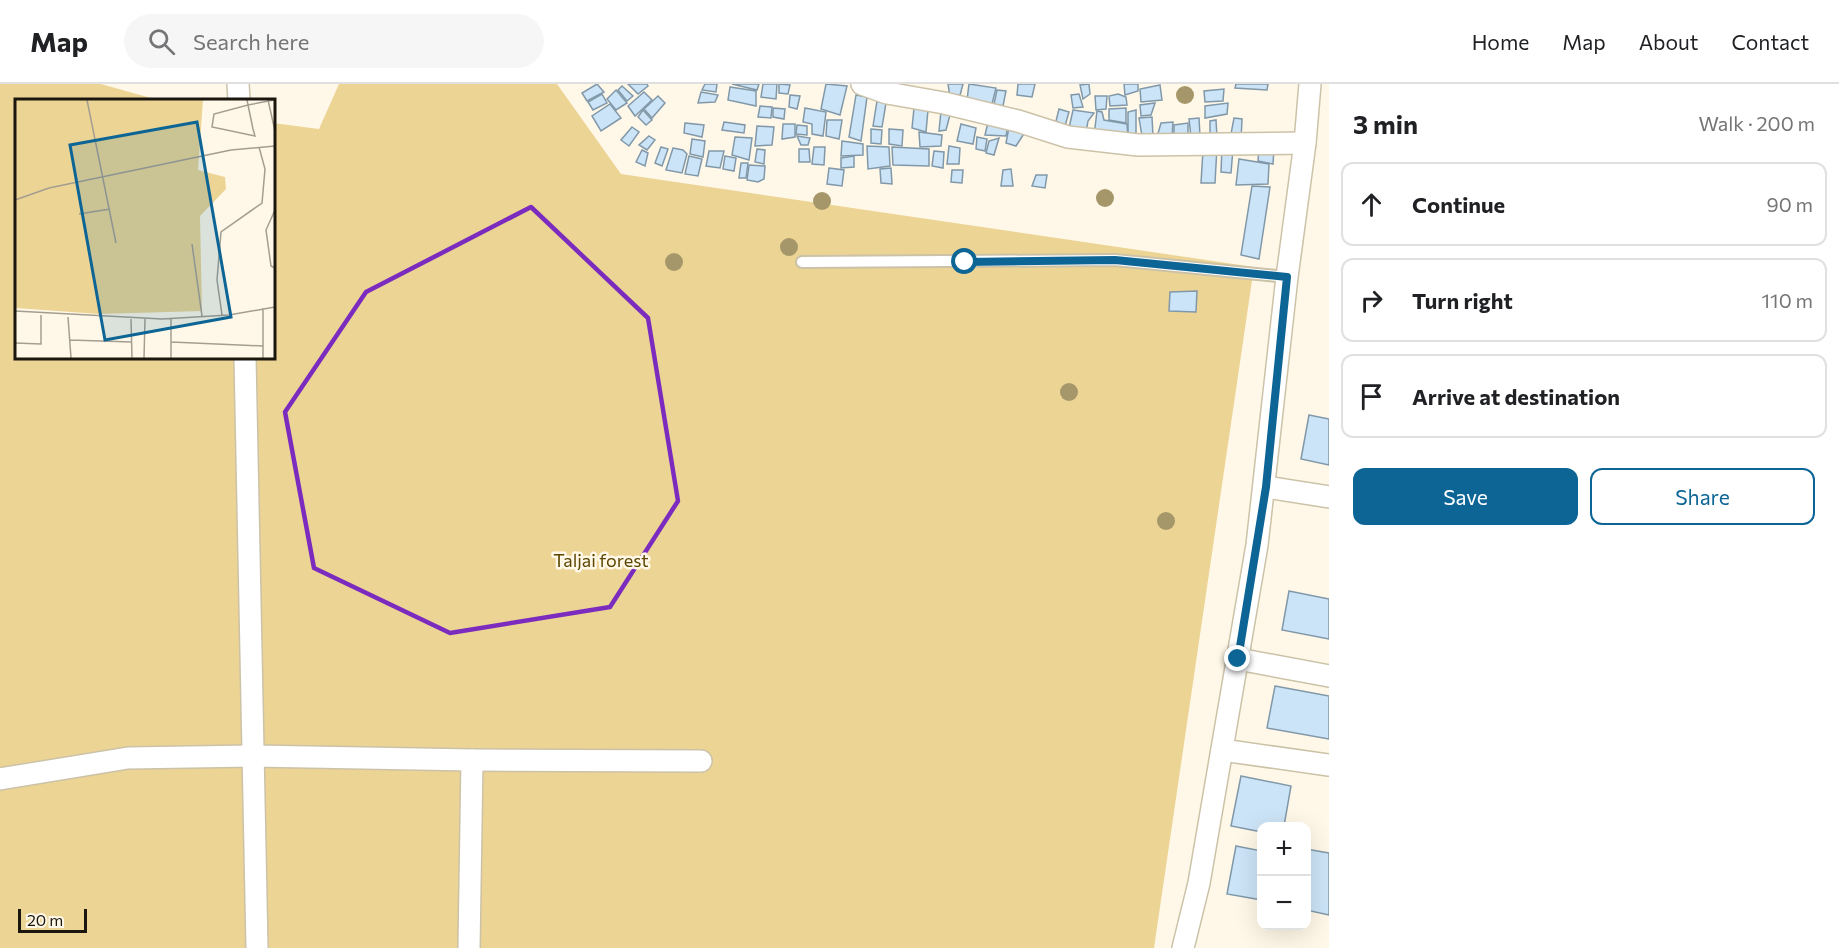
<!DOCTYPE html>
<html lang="en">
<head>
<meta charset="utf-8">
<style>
	body { margin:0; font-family:Commissioner,sans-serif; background:#f6f6f6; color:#202124 }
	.controls { position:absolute; right:18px; bottom:18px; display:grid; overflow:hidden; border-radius:12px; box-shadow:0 6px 24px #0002 }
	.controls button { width:54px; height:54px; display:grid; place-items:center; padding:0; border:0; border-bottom:2px solid #e0e0e0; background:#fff; color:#202124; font:30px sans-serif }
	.scale { position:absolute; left:18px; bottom:15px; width:69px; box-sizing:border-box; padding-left:6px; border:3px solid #1b170e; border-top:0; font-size:16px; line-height:21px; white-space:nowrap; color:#1b170e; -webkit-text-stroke:4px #fff8e8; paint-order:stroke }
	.stop { position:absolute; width:18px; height:18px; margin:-14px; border:4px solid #0d6596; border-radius:50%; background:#fff }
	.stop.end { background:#0d6596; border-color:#fff; box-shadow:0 2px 6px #0008 }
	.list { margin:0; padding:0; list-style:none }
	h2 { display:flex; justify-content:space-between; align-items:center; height:78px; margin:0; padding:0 24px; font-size:26px }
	h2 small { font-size:20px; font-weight:400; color:#757577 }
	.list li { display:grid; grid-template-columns:39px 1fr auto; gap:18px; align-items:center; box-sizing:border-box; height:84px; margin:0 12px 12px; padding:0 12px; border:2px solid #e0e0e0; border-radius:12px }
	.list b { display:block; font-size:22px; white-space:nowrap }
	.list em { font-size:20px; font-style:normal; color:#757577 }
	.actions { display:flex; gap:12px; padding:18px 24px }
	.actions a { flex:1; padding:14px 0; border:2px solid #0d6596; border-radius:12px; text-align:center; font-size:21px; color:#0d6596 }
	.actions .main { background:#0d6596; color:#fff }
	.icon { flex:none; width:33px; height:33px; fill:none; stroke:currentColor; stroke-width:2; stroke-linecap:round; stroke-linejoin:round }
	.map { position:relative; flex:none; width:1329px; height:864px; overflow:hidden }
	header { display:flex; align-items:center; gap:36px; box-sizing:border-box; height:84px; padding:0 30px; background:#fff; border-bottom:2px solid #e0e0e0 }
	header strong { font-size:28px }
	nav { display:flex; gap:33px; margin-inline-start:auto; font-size:21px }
	.search { width:420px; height:54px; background:#f6f6f6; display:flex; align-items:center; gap:15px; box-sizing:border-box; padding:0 21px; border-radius:33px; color:#757577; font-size:22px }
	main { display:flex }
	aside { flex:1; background:#fff }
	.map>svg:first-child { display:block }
	.green { fill:#ecd495 }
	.building { fill:#cce4f7; stroke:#8198a9; stroke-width:1.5 }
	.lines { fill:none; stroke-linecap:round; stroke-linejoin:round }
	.lane-casing { stroke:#ccc2a8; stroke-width:14 }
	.street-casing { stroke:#ccc2a8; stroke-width:24 }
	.lane { stroke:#fff; stroke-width:10 }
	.street { stroke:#fff; stroke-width:21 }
	.tree { fill:#a5976a }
	.route { stroke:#0d6596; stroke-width:8 }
	.marked { fill:none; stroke:#7b2cbf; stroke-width:4.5; stroke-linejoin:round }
	.labels { text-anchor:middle; stroke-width:5; stroke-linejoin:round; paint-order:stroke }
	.park-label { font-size:18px; fill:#5c4702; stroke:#fff8e8 }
	.inset-road { fill:none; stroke:#a49e91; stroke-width:1.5 }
	.view { fill:#0d6596; fill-opacity:0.15; stroke:#0d6596; stroke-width:3 }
	.inset-edge { fill:none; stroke:#1b170e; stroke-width:3 }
</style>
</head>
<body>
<header>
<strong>Map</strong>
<div class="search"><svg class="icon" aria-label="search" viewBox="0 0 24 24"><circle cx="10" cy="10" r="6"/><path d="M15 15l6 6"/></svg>Search here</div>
<nav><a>Home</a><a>Map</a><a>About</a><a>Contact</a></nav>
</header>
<main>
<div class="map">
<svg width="1329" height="864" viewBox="0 0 1329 864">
	<rect width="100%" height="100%" fill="#fff8e8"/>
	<polygon class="green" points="0,0 101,0 158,16 16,16 16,273 273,273 273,39 319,45 339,0 557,0 621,90 1254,183 1154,864 0,864"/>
	<g class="building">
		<polygon points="597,0 604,8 587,17 582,9"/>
		<polygon points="628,0 647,0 648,2 638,10"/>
		<polygon points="705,0 717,0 716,8 702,6"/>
		<polygon points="732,0 759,0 757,6"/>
		<polygon points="763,0 777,0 776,15 761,13"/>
		<polygon points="779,0 790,1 788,10 779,9"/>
		<polygon points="826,0 847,2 840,31 821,25"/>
		<polygon points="948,0 963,0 959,15 950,13"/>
		<polygon points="969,0 996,4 992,20 967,16"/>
		<polygon points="1018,0 1035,0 1032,13 1017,11"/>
		<polygon points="1089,0 1090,10 1083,15 1080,1"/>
		<polygon points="1124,0 1138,0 1138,7 1125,11"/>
		<polygon points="1236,0 1268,0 1267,6 1235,4"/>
		<polygon points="1160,1 1162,16 1141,18 1140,5"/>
		<polygon points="622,2 633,12 627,17 618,6"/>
		<polygon points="730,3 756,7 756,22 728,16"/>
		<polygon points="1224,5 1223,17 1205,18 1204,7"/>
		<polygon points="616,6 627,19 616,26 607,15"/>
		<polygon points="997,6 1006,7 1003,22 994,20"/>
		<polygon points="644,8 652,16 635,32 628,22"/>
		<polygon points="701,8 718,11 715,18 698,19"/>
		<polygon points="602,10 607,19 593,26 588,18"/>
		<polygon points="1079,10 1083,23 1073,24 1071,11"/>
		<polygon points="1118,10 1126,13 1127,21 1110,22 1109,12"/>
		<polygon points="790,11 800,12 797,25 789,23"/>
		<polygon points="856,11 867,13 861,57 849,53"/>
		<polygon points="658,12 665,19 652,34 644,25"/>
		<polygon points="1095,12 1107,12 1106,25 1096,26"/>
		<polygon points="877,17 886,19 882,43 873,42"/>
		<polygon points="1155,19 1151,31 1141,32 1140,21"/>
		<polygon points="1228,19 1227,30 1205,34 1205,22"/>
		<polygon points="610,20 621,34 601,47 592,32"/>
		<polygon points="760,22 772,23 771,34 758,33"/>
		<polygon points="773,24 785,25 784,35 773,33"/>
		<polygon points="805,24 826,28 823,52 812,50 812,40 803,38"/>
		<polygon points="914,24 928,26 926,48 912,44"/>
		<polygon points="1126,24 1126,39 1109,36 1109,25"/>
		<polygon points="1059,25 1069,28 1065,42 1056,37"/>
		<polygon points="643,26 652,36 646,41 638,33"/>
		<polygon points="1073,26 1094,29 1088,37 1086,49 1069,44"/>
		<polygon points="1136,26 1136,51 1128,51 1128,28"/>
		<polygon points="941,27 951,27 946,46 939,47"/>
		<polygon points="1097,27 1102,28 1104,36 1127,40 1128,53 1094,52"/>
		<polygon points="1152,33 1153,52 1142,52 1139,34"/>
		<polygon points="989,34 1009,38 1006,52 985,51"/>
		<polygon points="1199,34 1200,52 1191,53 1189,35"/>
		<polygon points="1234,34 1242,35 1241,56 1230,55"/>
		<polygon points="827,36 842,36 839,55 826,52"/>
		<polygon points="1216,36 1217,53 1210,54 1210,37"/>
		<polygon points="724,38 745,41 744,49 722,46"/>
		<polygon points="1173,38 1172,54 1157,53 1161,39"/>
		<polygon points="685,39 704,41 702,53 684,49"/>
		<polygon points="1188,39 1188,55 1174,54 1174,41"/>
		<polygon points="783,40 795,40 795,53 782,55"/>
		<polygon points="961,40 976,44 973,60 957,57"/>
		<polygon points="797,41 807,42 807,51 796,50"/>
		<polygon points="757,42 774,43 772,61 755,62"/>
		<polygon points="632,43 639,48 629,62 621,56"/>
		<polygon points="1009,43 1027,45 1016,62 1006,59"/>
		<polygon points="871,45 882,46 881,60 871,59"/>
		<polygon points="889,45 903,46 902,62 889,60"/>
		<polygon points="919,48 942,51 941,62 920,63"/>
		<polygon points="649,52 655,56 647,66 639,61"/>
		<polygon points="797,52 810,54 808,61 801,61"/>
		<polygon points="735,53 752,54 749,76 732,71"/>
		<polygon points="977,53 987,55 985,67 976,65"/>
		<polygon points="999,54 994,71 986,69 989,57"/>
		<polygon points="692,55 705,57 703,73 690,70"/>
		<polygon points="842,57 863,60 863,71 841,72"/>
		<polygon points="867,62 889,63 890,82 868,85"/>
		<polygon points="949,62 960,64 959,80 947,80"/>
		<polygon points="661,63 668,65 662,82 655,79"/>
		<polygon points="814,63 825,63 824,81 812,80"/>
		<polygon points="892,63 929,65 929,82 893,81"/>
		<polygon points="1217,63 1215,99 1201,99 1203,66"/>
		<polygon points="1222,63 1233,65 1231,89 1221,88"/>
		<polygon points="1259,63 1274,65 1273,80 1258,77"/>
		<polygon points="673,64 683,66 687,70 682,89 666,86"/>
		<polygon points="757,65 765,66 764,80 755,78"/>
		<polygon points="799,65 809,65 810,78 799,78"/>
		<polygon points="642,66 648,69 645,82 636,78"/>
		<polygon points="709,67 724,67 720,84 706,82"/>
		<polygon points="934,67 944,68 943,84 932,82"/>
		<polygon points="689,72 702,75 698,92 685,90"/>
		<polygon points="725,72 736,74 734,87 723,85"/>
		<polygon points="854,72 854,83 841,84 841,74"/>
		<polygon points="1239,75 1269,80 1268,100 1236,101"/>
		<polygon points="741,79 748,79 746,94 739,94"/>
		<polygon points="749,81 765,82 764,95 758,98 747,96"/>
		<polygon points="829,84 844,86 842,102 827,100"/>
		<polygon points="891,84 892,100 881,99 880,85"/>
		<polygon points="1011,85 1013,102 1001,102 1003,86"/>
		<polygon points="952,86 963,86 962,99 951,98"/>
		<polygon points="1036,91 1047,91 1045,104 1032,102"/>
		<polygon points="1252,102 1270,103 1259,175 1241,171"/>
		<polygon points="1197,207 1196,228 1169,227 1170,208"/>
		<polygon points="1309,331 1329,335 1329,381 1301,375"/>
		<polygon points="1289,507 1329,515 1329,555 1282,546"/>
		<polygon points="1275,602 1329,612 1329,655 1267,644"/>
		<polygon points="1241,692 1291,702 1284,742 1262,742 1262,748 1231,742"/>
		<polygon points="1236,762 1262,767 1262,816 1227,810"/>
		<polygon points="1306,765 1329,769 1329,831 1306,826"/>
	</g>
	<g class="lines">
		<g class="lane-casing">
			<polyline id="lane" points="802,178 1115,176 1287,193"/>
		</g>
		<g class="street-casing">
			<g id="street">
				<polyline points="238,0 239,16"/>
				<polyline points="862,0 887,9 944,19 1018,37 1068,53 1138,61 1305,59"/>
				<polyline points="245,273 257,864"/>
				<polyline points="1266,403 1329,413"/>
				<polyline points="1238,575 1329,592"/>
				<polyline points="1222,666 1329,681"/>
				<polyline points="0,695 128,674 252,672 472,676 701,677"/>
				<polyline points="469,864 472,676"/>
				<polyline points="1183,864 1199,799 1257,461 1287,193 1305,59 1310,0"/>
			</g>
		</g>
		<use href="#lane" class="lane"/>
		<use href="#street" class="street"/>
	</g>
	<g class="tree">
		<circle cx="1185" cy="11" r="9"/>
		<circle cx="1105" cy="114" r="9"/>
		<circle cx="822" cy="117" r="9"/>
		<circle cx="789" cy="163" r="9"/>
		<circle cx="674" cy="178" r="9"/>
		<circle cx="1069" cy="308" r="9"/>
		<circle cx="1166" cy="437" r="9"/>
	</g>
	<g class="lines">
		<polyline class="route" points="965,178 1115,176 1287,193 1266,403 1238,575"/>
	</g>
	<path class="marked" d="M531,123L648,234L678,417L610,523L450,549L314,484L285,328L366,208Z"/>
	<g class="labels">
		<g class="park-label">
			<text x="601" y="483">Taljai forest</text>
		</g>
	</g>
	<g transform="translate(15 15)">
		<rect width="260" height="260" fill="#fff8e8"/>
		<path d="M0,1H188L183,71L210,78L211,90L185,117L187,212L84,215L0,209Z" fill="#ecd495"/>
		<path class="inset-road" d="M72,1L101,144M232,1L233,6L238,30L240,37L197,28L199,15L233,6L259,1M253,1L260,32M0,101L34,89L216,51L260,47M260,111L251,131L256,167L260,169M64,115L95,110M177,145L187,217M248,209V259M0,212L147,220L214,216L260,208M207,216L202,181L206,133L247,104L250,70L244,48M53,218L56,259M156,219V259M116,220L117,259M55,241L117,243M156,243L248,247M0,244L26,245V216M129,259L130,220"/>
		<path class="view" d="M182,23L216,218L90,241L55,46Z"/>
		<rect width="260" height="260" class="inset-edge"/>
	</g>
</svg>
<div class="controls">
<button>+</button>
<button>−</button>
</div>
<div class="scale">20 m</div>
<div class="stop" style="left:965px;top:178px"></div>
<div class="stop end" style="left:1238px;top:575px"></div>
</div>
<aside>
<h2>3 min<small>Walk · 200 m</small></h2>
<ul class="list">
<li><svg class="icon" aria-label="ahead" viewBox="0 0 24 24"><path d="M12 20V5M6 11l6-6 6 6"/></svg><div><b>Continue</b></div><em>90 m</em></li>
<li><svg class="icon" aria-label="right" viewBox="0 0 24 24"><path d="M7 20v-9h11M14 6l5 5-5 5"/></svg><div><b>Turn right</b></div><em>110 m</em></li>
<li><svg class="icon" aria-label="arrive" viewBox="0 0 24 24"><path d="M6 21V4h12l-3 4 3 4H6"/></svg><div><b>Arrive at destination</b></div></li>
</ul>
<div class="actions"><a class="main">Save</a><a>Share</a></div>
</aside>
</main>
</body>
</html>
